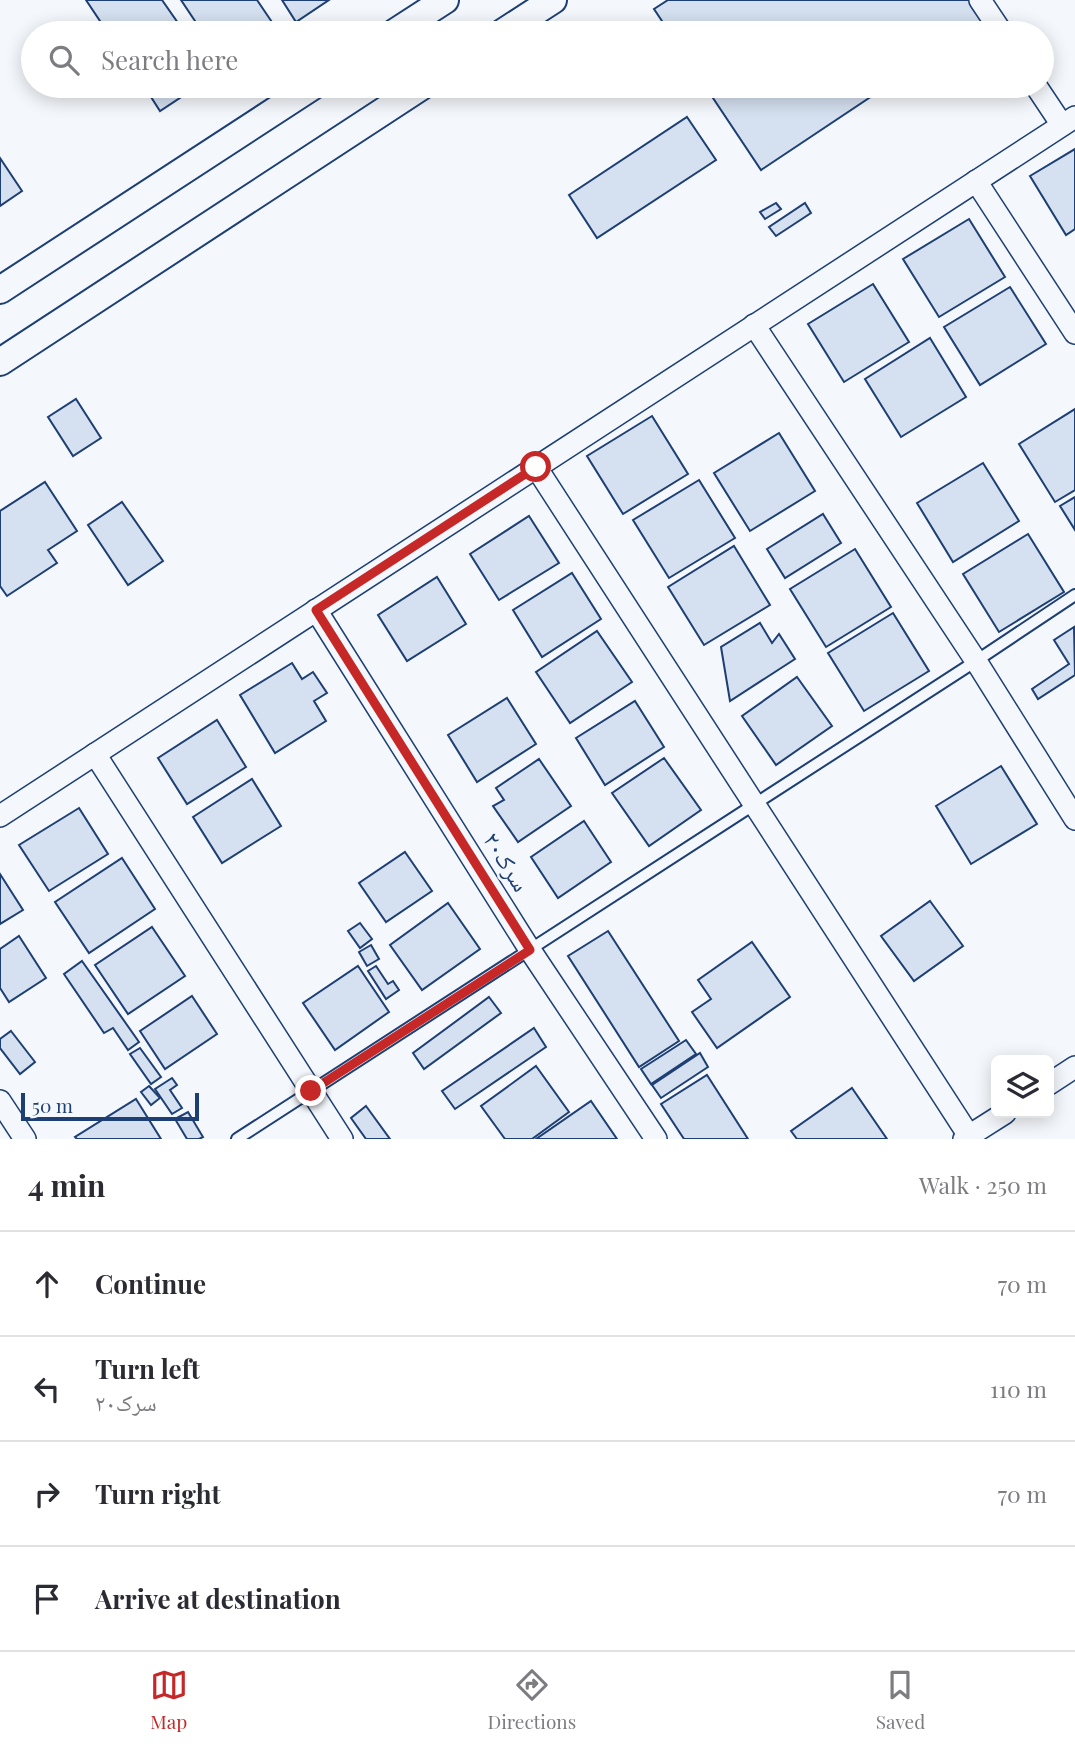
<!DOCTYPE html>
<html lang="en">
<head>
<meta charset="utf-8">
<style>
	body { margin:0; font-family:"Playfair Display","Noto Naskh Arabic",serif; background:#f7f7f7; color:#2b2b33 }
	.controls { position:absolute; right:21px; bottom:21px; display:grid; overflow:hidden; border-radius:10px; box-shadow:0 4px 18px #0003 }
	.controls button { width:63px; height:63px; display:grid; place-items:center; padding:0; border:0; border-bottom:2px solid #e1e1e2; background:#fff; color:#2b2b33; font:35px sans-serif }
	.scale { position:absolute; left:21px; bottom:18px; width:178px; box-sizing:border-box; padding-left:7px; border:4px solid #1d3f73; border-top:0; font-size:19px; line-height:24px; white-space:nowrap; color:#1d3f73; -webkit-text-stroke:5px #f4f7fb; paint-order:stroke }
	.stop { position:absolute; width:21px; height:21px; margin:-16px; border:5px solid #c62828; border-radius:50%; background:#fff }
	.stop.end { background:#c62828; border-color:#fff; box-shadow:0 2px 7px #0008 }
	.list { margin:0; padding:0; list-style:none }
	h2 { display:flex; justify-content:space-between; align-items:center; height:91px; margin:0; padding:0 28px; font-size:30px }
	h2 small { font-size:23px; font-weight:400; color:#7c7c81 }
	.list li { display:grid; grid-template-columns:46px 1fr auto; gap:21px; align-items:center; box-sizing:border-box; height:105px; padding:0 28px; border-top:2px solid #e1e1e2 }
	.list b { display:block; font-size:26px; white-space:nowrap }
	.list p { margin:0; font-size:23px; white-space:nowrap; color:#7c7c81 }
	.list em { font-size:23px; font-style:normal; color:#7c7c81 }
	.icon { flex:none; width:38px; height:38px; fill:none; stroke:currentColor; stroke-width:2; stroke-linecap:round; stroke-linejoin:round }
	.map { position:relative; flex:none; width:1075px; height:1139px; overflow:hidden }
	.search { position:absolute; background:#fff; box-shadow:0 4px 18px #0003; left:21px; right:21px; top:21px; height:77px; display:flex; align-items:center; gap:18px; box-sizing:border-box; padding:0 24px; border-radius:38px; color:#7c7c81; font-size:26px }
	.sheet { height:511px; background:#fff }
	nav { display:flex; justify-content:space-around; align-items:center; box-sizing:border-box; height:98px; border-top:2px solid #e1e1e2; background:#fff; font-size:19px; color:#7c7c81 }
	nav a { display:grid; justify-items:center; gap:4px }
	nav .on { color:#c62828 }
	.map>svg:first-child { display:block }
	.building { fill:#d5e0f0; stroke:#1d3f73; stroke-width:2 }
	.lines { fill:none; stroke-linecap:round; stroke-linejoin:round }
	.service-casing { stroke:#1d3f73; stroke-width:14 }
	.minor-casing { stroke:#1d3f73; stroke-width:24 }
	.tertiary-casing { stroke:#1d3f73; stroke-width:30 }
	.service { stroke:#f4f7fb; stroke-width:10 }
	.minor { stroke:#f4f7fb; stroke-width:21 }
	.tertiary { stroke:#f4f7fb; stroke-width:26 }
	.route { stroke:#c62828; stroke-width:9 }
	.labels { text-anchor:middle; stroke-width:5; stroke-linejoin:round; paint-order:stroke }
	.street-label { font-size:24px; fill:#1d3f73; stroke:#f4f7fb }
</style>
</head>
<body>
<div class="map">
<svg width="1075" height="1139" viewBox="0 0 1075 1139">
	<rect width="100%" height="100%" fill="#f4f7fb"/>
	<g class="building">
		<polygon points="86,0 162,0 185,33 108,33"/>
		<polygon points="181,0 257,0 278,31 274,33 203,33"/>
		<polygon points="282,0 329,0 296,22"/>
		<polygon points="668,0 969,0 983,22 966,33 670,33 654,9"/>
		<polygon points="144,86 198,86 160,111"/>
		<polygon points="705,86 887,86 761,170"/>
		<polygon points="687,117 716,160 597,238 569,195"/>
		<polygon points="1075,149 1075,229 1066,235 1030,176"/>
		<polygon points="0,158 22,191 0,206"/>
		<polygon points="776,203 781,209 765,219 760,212"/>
		<polygon points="805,203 811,213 776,236 769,227"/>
		<polygon points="969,219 1005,277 939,317 903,259"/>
		<polygon points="873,284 909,342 844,382 808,324"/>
		<polygon points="1010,287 1046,344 980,385 944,327"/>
		<polygon points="930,338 966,397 901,437 865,379"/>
		<polygon points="76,399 101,438 73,456 48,417"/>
		<polygon points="1075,409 1075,490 1055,502 1019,444"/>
		<polygon points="652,416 688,474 623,514 587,456"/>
		<polygon points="779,433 815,491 750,531 714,473"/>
		<polygon points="983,463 1019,521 953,562 917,503"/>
		<polygon points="699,480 735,538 669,578 633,520"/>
		<polygon points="45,482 77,531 48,550 57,563 7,596 0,586 0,511"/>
		<polygon points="1075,497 1075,530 1060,506"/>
		<polygon points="122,502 163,561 128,585 88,525"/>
		<polygon points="823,514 841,543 785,578 767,549"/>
		<polygon points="529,516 559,563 499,600 470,554"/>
		<polygon points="1028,534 1064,592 999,632 963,574"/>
		<polygon points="734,546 770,605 704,645 668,587"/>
		<polygon points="855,549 891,607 826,647 790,589"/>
		<polygon points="572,573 601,619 542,657 513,610"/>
		<polygon points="437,577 466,624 407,661 378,615"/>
		<polygon points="893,613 929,671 864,711 828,653"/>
		<polygon points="760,623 772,643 779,634 795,659 730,701 721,647"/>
		<polygon points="1074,627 1075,675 1038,699 1032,689 1069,664 1054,640"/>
		<polygon points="597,631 632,682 570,723 536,672"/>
		<polygon points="292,663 302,679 313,672 327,693 314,701 326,721 275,753 240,695"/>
		<polygon points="797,677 832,726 776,765 742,716"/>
		<polygon points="507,698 536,744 477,782 448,735"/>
		<polygon points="635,701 664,747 605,785 576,738"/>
		<polygon points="217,720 246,767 187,804 158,758"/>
		<polygon points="664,758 701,810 649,846 612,793"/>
		<polygon points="539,759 571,806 518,842 493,806 504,800 496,788"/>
		<polygon points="1001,766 1037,824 971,864 936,806"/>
		<polygon points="252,779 281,826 222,863 193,817"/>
		<polygon points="79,808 108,854 49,891 19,845"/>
		<polygon points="584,821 611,862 558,898 531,857"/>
		<polygon points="405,852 432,891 386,922 359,883"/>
		<polygon points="122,858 155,909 89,953 55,902"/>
		<polygon points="0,874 23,910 0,924"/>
		<polygon points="930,901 963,946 914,981 881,936"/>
		<polygon points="448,903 480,949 422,990 390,945"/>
		<polygon points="360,923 372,939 360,948 348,931"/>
		<polygon points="152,927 185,976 128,1014 95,965"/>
		<polygon points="608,931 679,1041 639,1067 568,956"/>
		<polygon points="19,936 46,978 9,1002 0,988 0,949"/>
		<polygon points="752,942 790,997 717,1048 692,1012 711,999 698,980"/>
		<polygon points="371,945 379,959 367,966 359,952"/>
		<polygon points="82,961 139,1042 128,1050 113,1028 104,1033 64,974"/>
		<polygon points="358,966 389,1012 335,1050 303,1003"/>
		<polygon points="376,966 388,984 393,981 399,990 386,999 368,971"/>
		<polygon points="192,996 217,1034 165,1069 140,1031"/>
		<polygon points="489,997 501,1013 424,1069 413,1053"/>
		<polygon points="534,1028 546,1047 455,1109 442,1091"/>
		<polygon points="11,1031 35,1062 20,1074 0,1048 0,1039"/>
		<polygon points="686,1040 696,1054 651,1084 641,1069"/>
		<polygon points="140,1048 161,1077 151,1084 130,1054"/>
		<polygon points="700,1053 708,1067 661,1098 652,1085"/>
		<polygon points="536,1066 569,1112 532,1139 505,1139 481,1106"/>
		<polygon points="707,1075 748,1139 684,1139 661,1104"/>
		<polygon points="172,1078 177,1085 170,1090 182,1108 172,1114 155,1089"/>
		<polygon points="149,1086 160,1098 151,1105 141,1092"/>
		<polygon points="852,1088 887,1139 797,1139 791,1131"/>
		<polygon points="136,1099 161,1139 77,1139 75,1137"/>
		<polygon points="591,1101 617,1139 536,1139"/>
		<polygon points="366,1106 390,1139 366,1139 351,1118"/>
		<polygon points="188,1112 203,1137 199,1139 187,1139 175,1119"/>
	</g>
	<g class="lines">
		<g class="service-casing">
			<polyline id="service" points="237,1139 976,661 1075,595"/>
		</g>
		<g class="minor-casing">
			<g id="minor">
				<polyline points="980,0 1002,33"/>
				<polyline points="1036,86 1062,125"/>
				<polyline points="976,181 1075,333"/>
				<polyline points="754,325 976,661 1075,819"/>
				<polyline points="536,467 971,1139"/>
				<polyline points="316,610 530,950 656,1139"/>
				<polyline points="95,754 342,1139"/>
				<polyline points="0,816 1075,117"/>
				<polyline points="1049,1084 1075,1067"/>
				<polyline points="0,1101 25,1139"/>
				<polyline points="964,1139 1005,1113"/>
			</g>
		</g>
		<g class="tertiary-casing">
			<g id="tertiary">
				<polyline points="394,33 445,0"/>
				<polyline points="502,33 553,0"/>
				<polyline points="0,290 313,86"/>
				<polyline points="0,362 422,86"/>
			</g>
		</g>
		<use href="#service" class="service"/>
		<use href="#minor" class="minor"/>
		<use href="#tertiary" class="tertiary"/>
	</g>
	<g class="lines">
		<polyline class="route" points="311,1091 530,950 316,610 536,467"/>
	</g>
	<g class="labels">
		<g class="street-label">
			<text transform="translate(506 862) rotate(58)" y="8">سرک۲۰</text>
		</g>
	</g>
</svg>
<div class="controls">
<button><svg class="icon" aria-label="layers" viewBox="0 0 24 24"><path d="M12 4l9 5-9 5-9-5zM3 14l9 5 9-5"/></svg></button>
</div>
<div class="scale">50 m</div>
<div class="stop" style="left:536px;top:467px"></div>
<div class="stop end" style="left:311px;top:1091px"></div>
<div class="search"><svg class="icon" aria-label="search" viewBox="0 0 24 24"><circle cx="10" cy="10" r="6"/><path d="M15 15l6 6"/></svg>Search here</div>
</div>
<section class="sheet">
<h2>4 min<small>Walk · 250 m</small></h2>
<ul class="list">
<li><svg class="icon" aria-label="ahead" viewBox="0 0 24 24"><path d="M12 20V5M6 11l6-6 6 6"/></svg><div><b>Continue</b></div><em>70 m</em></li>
<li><svg class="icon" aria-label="left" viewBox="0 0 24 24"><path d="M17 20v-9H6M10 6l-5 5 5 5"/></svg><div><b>Turn left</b><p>سرک۲۰</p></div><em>110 m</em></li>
<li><svg class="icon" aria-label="right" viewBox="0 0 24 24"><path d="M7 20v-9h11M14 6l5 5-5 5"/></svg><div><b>Turn right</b></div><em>70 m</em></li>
<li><svg class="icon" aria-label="arrive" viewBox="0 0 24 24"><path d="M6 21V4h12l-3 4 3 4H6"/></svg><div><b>Arrive at destination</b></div></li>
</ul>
</section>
<nav>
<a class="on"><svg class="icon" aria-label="map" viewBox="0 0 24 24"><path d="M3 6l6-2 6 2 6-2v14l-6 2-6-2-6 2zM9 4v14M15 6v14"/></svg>Map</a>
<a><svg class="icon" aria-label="directions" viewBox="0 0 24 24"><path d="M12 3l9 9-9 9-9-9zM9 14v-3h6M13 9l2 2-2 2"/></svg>Directions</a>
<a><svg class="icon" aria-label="saved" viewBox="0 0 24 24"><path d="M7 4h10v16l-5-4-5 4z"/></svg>Saved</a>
</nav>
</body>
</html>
